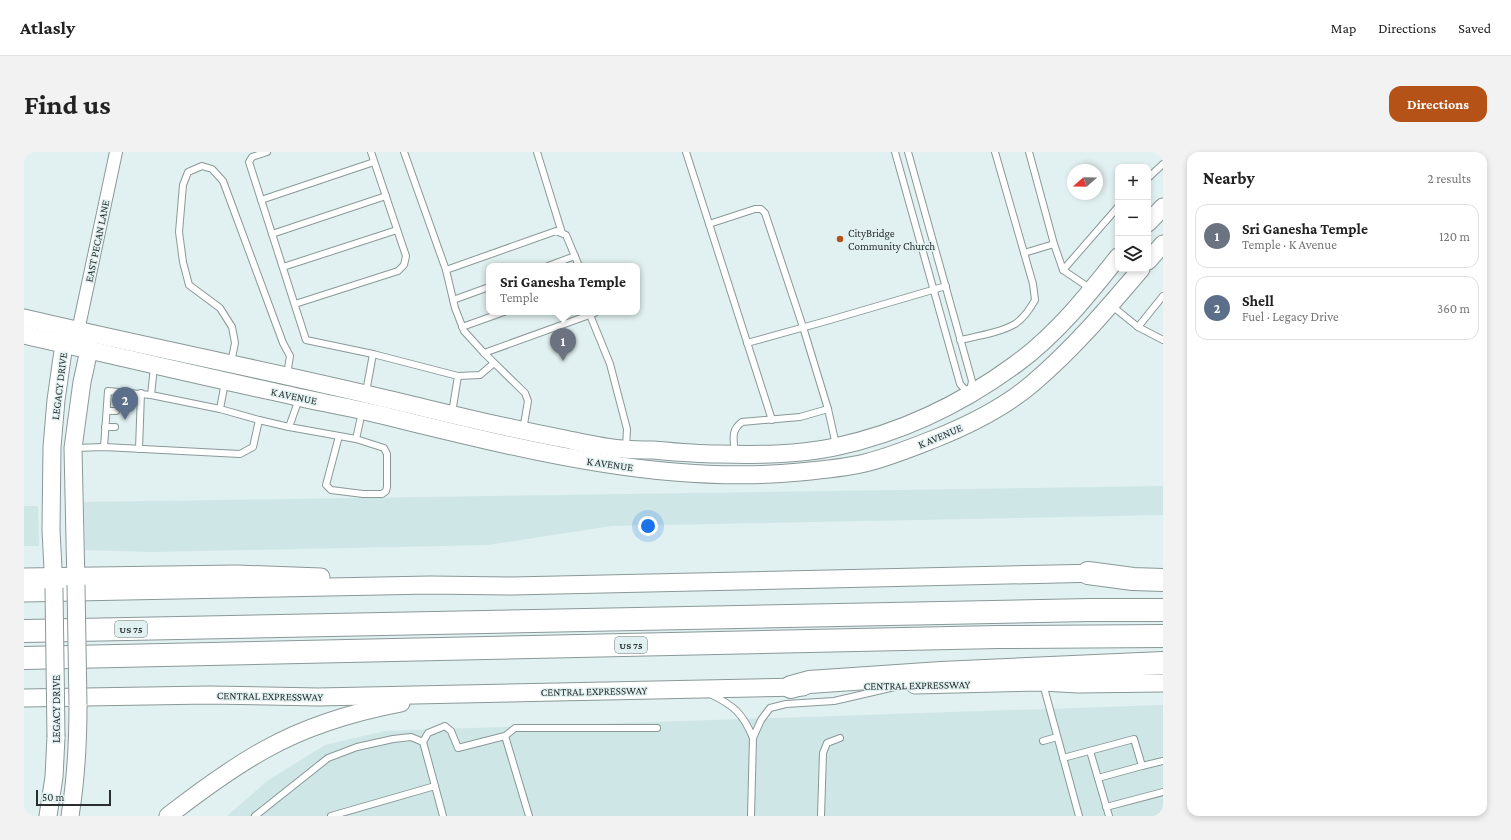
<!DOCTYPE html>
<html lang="en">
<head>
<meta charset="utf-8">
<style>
	body { margin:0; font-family:"Crimson Pro",serif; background:#f2f2f2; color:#222 }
	.controls { position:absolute; right:12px; top:12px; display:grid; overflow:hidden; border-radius:8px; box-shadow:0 2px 6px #0003 }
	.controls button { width:36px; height:36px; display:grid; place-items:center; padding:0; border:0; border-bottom:1px solid #e0e0e0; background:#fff; color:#222; font:20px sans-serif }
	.compass { position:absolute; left:1043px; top:12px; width:36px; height:36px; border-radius:50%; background:#fff; box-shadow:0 2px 6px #0003; rotate:250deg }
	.scale { position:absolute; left:12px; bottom:10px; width:75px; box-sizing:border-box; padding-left:4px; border:2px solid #292f2f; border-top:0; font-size:11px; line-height:14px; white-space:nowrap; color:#292f2f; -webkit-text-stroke:3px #e1f0f0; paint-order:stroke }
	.you { position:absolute; left:624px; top:374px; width:14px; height:14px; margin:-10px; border:3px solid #fff; border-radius:50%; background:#1a73e8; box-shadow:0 0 0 6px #1a73e833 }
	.badge { display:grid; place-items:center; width:26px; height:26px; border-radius:50%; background:#b45217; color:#fff; font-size:13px; font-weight:700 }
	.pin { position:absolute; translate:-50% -33px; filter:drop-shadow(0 1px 2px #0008) }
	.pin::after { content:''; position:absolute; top:21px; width:14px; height:12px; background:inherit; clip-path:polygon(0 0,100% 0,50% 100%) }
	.popup { position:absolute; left:462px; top:111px; width:154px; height:52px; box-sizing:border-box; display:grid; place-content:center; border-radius:8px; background:#fff; filter:drop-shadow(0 1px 3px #0005); font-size:13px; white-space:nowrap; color:#767676 }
	.popup b { font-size:15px; color:#222 }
	.popup::after { content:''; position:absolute; left:50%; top:100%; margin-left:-8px; border:8px solid transparent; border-top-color:#fff }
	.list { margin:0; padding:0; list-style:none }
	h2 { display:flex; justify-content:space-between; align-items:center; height:52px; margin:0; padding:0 16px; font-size:17px }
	h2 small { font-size:13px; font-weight:400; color:#767676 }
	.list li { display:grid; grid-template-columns:26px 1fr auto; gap:12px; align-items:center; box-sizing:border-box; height:64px; margin:0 8px 8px; padding:0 8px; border:1px solid #e0e0e0; border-radius:12px }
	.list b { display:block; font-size:15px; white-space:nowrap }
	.list p { margin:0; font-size:13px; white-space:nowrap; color:#767676 }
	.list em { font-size:13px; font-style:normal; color:#767676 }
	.icon { flex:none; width:22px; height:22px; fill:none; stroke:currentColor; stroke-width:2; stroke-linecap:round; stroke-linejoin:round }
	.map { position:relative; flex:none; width:1139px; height:664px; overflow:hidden; border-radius:12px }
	header { display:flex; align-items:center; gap:24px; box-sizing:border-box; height:56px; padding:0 20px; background:#fff; border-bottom:1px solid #e0e0e0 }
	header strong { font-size:19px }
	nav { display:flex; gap:22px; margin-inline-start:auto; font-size:14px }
	.intro { display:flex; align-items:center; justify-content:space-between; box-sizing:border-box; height:96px; padding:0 24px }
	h1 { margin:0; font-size:28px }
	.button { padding:10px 18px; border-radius:12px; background:#b45217; color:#fff; font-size:14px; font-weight:700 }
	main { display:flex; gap:24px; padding:0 24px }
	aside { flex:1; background:#fff; border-radius:12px; box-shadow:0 2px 6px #0003 }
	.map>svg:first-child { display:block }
	.built { fill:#cee6e6 }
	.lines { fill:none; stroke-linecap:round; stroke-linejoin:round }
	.lane-casing { stroke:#8a9898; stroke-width:8 }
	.street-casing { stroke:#8a9898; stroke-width:14 }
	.secondary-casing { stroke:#8a9898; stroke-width:19 }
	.highway-casing { stroke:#8a9898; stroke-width:24 }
	.lane { stroke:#fff; stroke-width:6 }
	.street { stroke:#fff; stroke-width:12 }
	.secondary { stroke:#fff; stroke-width:17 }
	.highway { stroke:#fff; stroke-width:22 }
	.secondary-bridge-casing { stroke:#8a9898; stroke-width:19; stroke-linecap:butt }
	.secondary-bridge { stroke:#fff; stroke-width:17 }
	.poi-dot { fill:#b45217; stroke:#e1f0f0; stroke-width:1.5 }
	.labels { text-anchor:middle; stroke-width:3; stroke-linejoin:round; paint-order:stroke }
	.shield { fill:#e1f0f0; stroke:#606969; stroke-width:1 }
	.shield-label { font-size:10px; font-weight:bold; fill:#292f2f }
	.poi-label { font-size:11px; fill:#292f2f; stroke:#e1f0f0; text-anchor:start }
	.street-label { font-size:11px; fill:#292f2f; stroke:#e1f0f0 }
</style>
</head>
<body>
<header>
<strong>Atlasly</strong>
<nav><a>Map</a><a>Directions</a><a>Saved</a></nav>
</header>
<div class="intro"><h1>Find us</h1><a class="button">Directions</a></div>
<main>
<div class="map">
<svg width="1139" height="664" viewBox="0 0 1139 664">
	<rect width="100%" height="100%" fill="#e1f0f0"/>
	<g class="built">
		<polygon points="1139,334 1139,363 587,374 464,393 128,400 61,398 60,350"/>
		<polygon points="0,354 14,354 15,394 0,394"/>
		<polygon points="1139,553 1139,664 203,664 243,629 301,593 361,579"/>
	</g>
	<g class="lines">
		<g class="lane-casing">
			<g id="lane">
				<polyline points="243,0 228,5 225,10 282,188 349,202 342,240"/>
				<polyline points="380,0 422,118"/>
				<polyline points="513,0 538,81"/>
				<polyline points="662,0 748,268"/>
				<polyline points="871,0 936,232 945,242"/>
				<polyline points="884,0 948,229 946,239"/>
				<polyline points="1005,0 1030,92 1039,118 1067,137"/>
				<polyline points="1124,26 1139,12"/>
				<polyline points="237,48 350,10"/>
				<polyline points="685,72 731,57 737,57 741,61 779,175 804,257 812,293"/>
				<polyline points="248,82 362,44"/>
				<polyline points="1000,101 1030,92"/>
				<polyline points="524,114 551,104"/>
				<polyline points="259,115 373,78"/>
				<polyline points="1039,118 1094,55"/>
				<polyline points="429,148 465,135"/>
				<polyline points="271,152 374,119 380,113 382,104 347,0"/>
				<polyline points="1088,154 1114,175 1139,188"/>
				<polyline points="566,163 586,212 603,277 602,296"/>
				<polyline points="438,175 480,160"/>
				<polyline points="1114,175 1139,144"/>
				<path d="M936,188C954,184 975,181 991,172C1000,166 1006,157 1011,148L1009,132L971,0"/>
				<polyline points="723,191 806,168 922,134"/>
				<polyline points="460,201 571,161 571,160"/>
				<polyline points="349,202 434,224 428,261"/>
				<polyline points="207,211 211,191 208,175 196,156 165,133 159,110 155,80 159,33 164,20 178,14 188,17 199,29 259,191 266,204 263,223"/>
				<polyline points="130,215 127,243 196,257"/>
				<polyline points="434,224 456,223 470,211"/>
				<polyline points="83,259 92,259"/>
				<polyline points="235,268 265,275 275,247"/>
				<polyline points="81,275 91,275"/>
				<polyline points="265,275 332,287 338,260"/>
				<polyline points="499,278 504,249 501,241 460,201 440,179 431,156 422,118 532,79 542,83 555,114"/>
				<polyline points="315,284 302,333 307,338 339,342 358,342 362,339 363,335 363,302 360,296 332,287"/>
				<polyline points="80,295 84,239 127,243"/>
				<polyline points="51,296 80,295 216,302 229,295 235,268 196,257 201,230"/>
				<polyline points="115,297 117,241"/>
				<path d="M711,302C710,288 706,279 718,270L776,265L804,257"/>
				<polyline points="1019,532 1055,664"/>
				<path d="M686,542C709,553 719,561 729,586"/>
				<polyline points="481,584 491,576 633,576"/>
				<polyline points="1019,589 1033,585"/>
				<polyline points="1066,599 1085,664"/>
				<polyline points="1039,606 1110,587 1118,614 1139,609"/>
				<polyline points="1074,626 1118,614"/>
				<polyline points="411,634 399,590 404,581 421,574 427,579 434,596 481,584 505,664"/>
				<polyline points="1082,655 1139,640"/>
				<polyline points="231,664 304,606 333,595 369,587 387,585 399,590"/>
				<polyline points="307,664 411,634 419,664"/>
				<polyline points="727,664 729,586 737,568 746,556 762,552 810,549 875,534"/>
				<polyline points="797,664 799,601 803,591 816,586"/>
			</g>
		</g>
		<g class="street-casing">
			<polyline id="street" points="54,179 92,0"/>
		</g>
		<g class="secondary-casing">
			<g id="secondary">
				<polyline points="1124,71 1139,55"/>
				<polyline points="1124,109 1139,92"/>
				<path d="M0,166C115,193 231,216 346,243C411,258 475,275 541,287C560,291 580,296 599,297C609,298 619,298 629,298C651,300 672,302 694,302C733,303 773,303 811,295C877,281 939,251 992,212C1032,183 1064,143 1094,105"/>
				<path d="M0,183C88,203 176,224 265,243C294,250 324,255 353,262C491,295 633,334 776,320C798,318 820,316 841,311C865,305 887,296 910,287C945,273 980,256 1009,231C1049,197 1083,157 1117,117"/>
				<polyline points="0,425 213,422 297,425"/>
				<polyline points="52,433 49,296 58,230 65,198 59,188"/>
				<polyline points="30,436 27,378 28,295 32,248 40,192 48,184"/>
				<polyline points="0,441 406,433 488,434 1077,421"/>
				<polyline points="891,533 1018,530 1054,532 1139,531"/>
				<polyline points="0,546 185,543 294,545 779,535"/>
				<polyline points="24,664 30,625 32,585"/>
				<path d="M46,664C52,627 54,590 54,553"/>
				<path d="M144,664C175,640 207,616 242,597C283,574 330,560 377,551"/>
			</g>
		</g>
		<g class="highway-casing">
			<g id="highway">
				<polyline points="1064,421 1109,427 1139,428"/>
				<polyline points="0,479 1066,458 1139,458"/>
				<polyline points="0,506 974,485 1139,484"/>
				<polyline points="767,535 785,530 917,521 1139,511"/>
			</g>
		</g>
		<use href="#lane" class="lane"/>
		<use href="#street" class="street"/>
		<use href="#secondary" class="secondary"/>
		<use href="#highway" class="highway"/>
		<g class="secondary-bridge-casing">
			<g id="secondary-bridge">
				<polyline points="52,433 54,553"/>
				<polyline points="30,436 32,585"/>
			</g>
		</g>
		<use href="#secondary-bridge" class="secondary-bridge"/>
	</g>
	<circle class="poi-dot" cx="816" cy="87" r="4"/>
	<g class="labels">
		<g class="shield">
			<rect x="91" y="469" width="32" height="16" rx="3"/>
			<rect x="591" y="485" width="32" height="16" rx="3"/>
		</g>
		<g class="shield-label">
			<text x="107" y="481">US 75</text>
			<text x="607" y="497">US 75</text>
		</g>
		<g class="poi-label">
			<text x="824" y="85">CityBridge<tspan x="824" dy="13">Community Church</tspan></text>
		</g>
		<g class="street-label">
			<text transform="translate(73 89) rotate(-78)" y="4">EAST PECAN LANE</text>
			<text transform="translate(35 234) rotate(-83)" y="4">LEGACY DRIVE</text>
			<text transform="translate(270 244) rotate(12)" y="4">K AVENUE</text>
			<text transform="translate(916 284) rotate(-23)" y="4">K AVENUE</text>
			<text transform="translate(586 312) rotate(8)" y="4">K AVENUE</text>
			<text transform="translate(893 533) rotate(-1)" y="4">CENTRAL EXPRESSWAY</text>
			<text transform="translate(570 539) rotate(-1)" y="4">CENTRAL EXPRESSWAY</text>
			<text transform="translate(246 544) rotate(1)" y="4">CENTRAL EXPRESSWAY</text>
			<text transform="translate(32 557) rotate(-90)" y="4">LEGACY DRIVE</text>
		</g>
	</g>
</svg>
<div class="controls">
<button>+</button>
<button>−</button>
<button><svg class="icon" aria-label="layers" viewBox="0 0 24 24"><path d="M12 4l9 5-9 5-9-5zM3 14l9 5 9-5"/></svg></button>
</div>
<svg class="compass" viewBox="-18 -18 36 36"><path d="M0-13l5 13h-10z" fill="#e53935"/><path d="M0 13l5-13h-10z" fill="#767676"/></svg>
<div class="scale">50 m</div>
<div class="you"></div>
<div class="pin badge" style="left:539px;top:209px;background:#6b7280">1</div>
<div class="popup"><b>Sri Ganesha Temple</b>Temple</div>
<div class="pin badge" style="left:101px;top:268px;background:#5c6f8a">2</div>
</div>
<aside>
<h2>Nearby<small>2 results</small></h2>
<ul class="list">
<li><span class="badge" style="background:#6b7280">1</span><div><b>Sri Ganesha Temple</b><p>Temple · K Avenue</p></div><em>120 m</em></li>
<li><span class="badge" style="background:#5c6f8a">2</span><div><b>Shell</b><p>Fuel · Legacy Drive</p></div><em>360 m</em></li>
</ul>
</aside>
</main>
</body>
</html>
